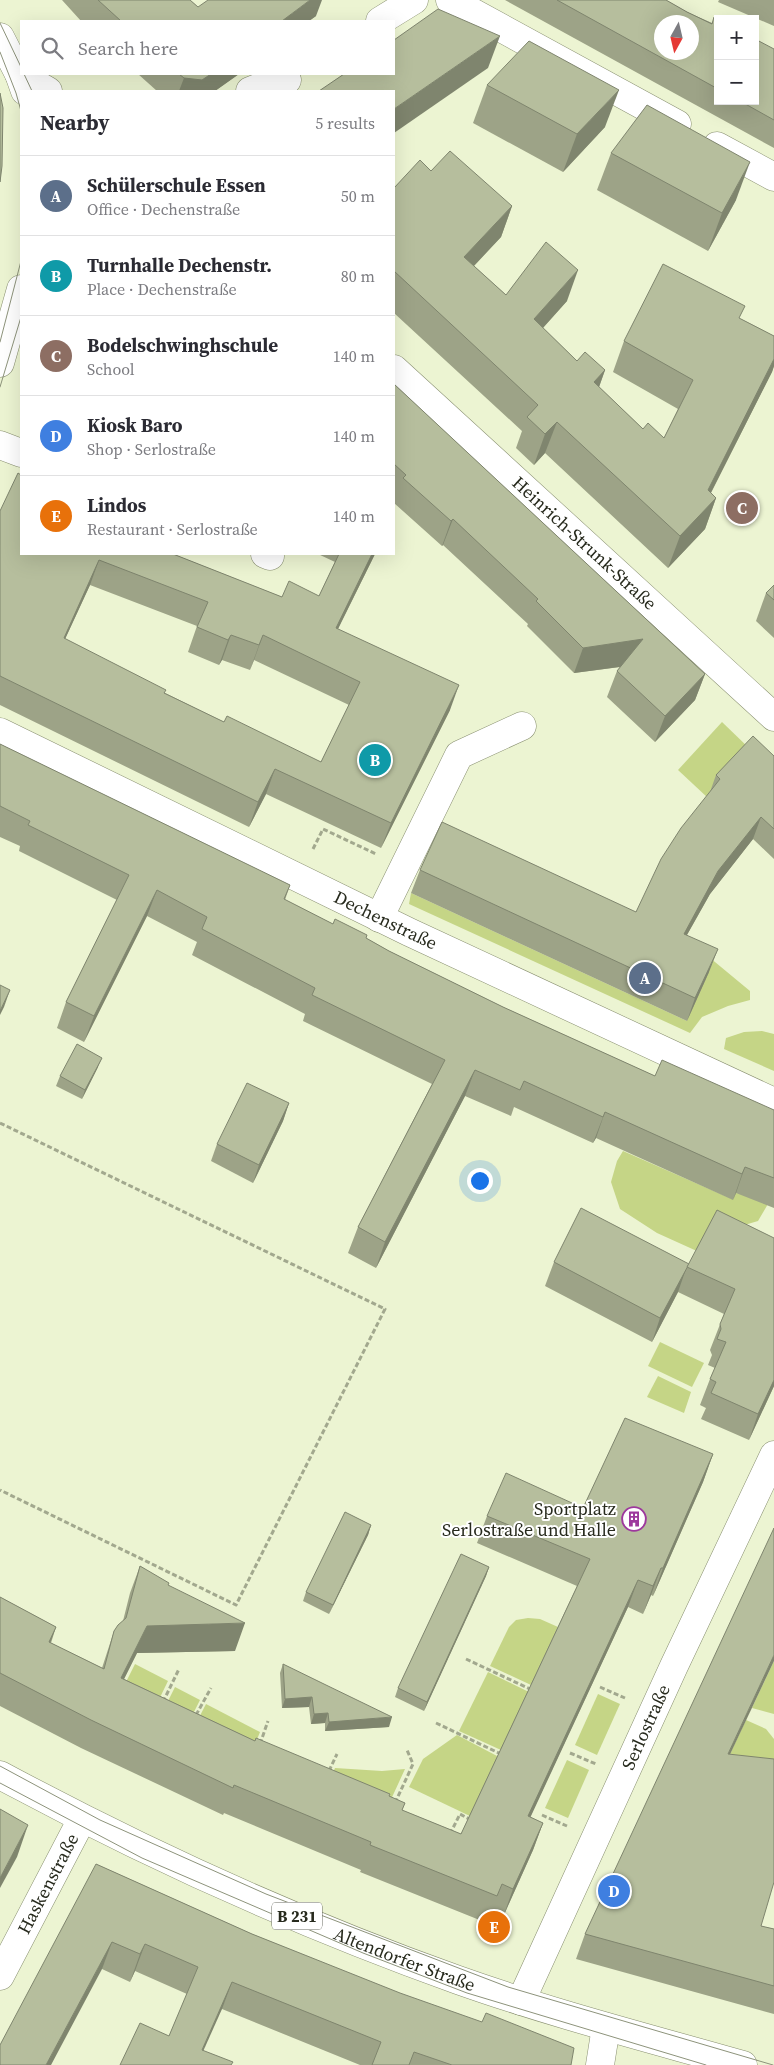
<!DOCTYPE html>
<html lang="en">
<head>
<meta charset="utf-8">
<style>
	body { margin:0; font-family:"Source Serif 4",serif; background:#f7f7f7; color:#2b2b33 }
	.controls { position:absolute; right:15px; top:15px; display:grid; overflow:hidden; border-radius:0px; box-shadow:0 5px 20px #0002 }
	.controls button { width:45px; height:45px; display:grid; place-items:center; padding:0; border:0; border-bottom:1px solid #e1e1e2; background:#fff; color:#2b2b33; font:25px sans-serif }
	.compass { position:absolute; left:654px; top:15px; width:45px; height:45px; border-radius:50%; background:#fff; box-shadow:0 5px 20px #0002; rotate:188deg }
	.you { position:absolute; left:479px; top:1180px; width:18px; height:18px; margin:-12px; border:4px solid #fff; border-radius:50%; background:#1a73e8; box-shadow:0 0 0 8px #1a73e833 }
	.badge { display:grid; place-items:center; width:32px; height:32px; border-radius:50%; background:#b45309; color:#fff; font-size:16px; font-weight:700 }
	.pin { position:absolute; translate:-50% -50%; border:2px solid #fff; box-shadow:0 1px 5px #0006 }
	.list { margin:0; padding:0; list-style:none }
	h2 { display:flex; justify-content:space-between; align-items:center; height:65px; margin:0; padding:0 20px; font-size:21px }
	h2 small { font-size:16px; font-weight:400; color:#7c7c81 }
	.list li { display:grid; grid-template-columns:32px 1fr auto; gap:15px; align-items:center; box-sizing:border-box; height:80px; padding:0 20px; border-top:1px solid #e1e1e2 }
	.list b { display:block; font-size:19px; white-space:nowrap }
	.list p { margin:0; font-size:16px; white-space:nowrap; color:#7c7c81 }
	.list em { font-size:16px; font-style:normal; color:#7c7c81 }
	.icon { flex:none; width:28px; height:28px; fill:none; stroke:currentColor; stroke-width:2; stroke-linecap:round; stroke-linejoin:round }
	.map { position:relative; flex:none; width:774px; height:2065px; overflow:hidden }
	.search { position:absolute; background:#fff; box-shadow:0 5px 20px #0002; left:20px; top:20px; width:375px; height:55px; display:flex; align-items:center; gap:12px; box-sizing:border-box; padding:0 18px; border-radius:0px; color:#7c7c81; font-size:19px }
	.panel { position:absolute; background:#fff; box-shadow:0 5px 20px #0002; left:20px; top:90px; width:375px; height:465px; border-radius:0px }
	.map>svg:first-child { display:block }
	.green { fill:#c5d586 }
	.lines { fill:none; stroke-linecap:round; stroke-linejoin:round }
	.minor-casing { stroke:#888f70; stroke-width:29 }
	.major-casing { stroke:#888f70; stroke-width:29 }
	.path { stroke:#a2a88e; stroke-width:3; stroke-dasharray:5 2.5; stroke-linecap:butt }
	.minor { stroke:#fff; stroke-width:28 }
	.major { stroke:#fff; stroke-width:28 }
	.tram { stroke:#8d937b; stroke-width:1 }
	.wall { fill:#9da387; fill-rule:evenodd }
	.shaded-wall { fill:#7f856e }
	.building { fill:#b6be9d; stroke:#7f856e; fill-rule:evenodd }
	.labels { text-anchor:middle; stroke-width:4; stroke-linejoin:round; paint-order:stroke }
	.shield { fill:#fff; stroke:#686a61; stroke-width:1 }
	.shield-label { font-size:16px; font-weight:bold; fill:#272a1d }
	.street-label { font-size:18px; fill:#272a1d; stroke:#fff }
	.poi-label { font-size:18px; fill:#272a1d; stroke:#fff; text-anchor:end }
</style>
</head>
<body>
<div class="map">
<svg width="774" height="2065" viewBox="0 0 774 2065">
	<rect width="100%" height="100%" fill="#ecf4d2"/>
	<g class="green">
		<polygon points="722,722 774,772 708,798 678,770"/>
		<polygon points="411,893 687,1021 686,938 750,991 750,1000 728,1006 702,1017 690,1033 409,904"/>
		<polygon points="762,1031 774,1034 774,1071 724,1049 726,1038 744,1032"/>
		<polygon points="623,1151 732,1199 736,1193 772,1197 758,1221 707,1236 699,1252 657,1233 620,1209 611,1182 617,1161"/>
		<polygon points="660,1342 704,1363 692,1387 648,1366"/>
		<polygon points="658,1376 691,1392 684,1413 647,1397"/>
		<polygon points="528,1618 540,1619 558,1627 531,1685 490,1666 509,1627 516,1620"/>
		<polygon points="774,1661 774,1714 752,1708"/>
		<polygon points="135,1664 168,1681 149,1720 115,1704"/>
		<polygon points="488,1672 529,1692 501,1750 459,1731"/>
		<polygon points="175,1687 200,1700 182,1736 157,1723"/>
		<polygon points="598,1694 620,1704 597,1755 575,1745"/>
		<polygon points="206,1704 260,1732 252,1752 188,1739"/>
		<polygon points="746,1720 766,1729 774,1739 774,1785 718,1780"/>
		<polygon points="457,1735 499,1757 472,1817 409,1787 423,1759"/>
		<polygon points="567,1760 589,1770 568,1818 545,1808"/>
		<polygon points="335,1768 382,1771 405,1769 382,1819 323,1795"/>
	</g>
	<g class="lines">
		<g class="minor-casing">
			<g id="minor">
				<polyline points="450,0 677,124"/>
				<polyline points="380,21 414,0"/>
				<polyline points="19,74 48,91"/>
				<polyline points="250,91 265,85 287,80"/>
				<polyline points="717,146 774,177"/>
				<path id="s1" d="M394,369L774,717"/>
				<polyline points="0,445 21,453"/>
				<polyline points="265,554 270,556"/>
				<path id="s2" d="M0,732L409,932L774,1102"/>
				<polyline points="379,918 459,755 522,726"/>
				<path id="s3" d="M0,1976L82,1819"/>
				<path id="s4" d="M521,2001L674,1666L774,1455"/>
				<polyline points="600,2065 606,2027"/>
			</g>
		</g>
		<g class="major-casing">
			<g id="major">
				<polyline points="0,37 19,74 25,91"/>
				<polyline points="0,363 21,289"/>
				<path id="s5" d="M0,1775C147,1854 301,1924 458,1980C551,2013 648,2038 743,2065"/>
			</g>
		</g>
		<g class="path">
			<polyline points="313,849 323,829 376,854"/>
			<polyline points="0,1123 385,1309 236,1605 0,1490"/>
			<polyline points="466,1659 530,1689"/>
			<polyline points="600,1687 625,1698"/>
			<polyline points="163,1702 179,1669"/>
			<polyline points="196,1715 211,1688"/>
			<polyline points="436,1723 501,1754"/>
			<polyline points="260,1744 268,1721"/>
			<polyline points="570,1753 596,1764"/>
			<polyline points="329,1771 337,1754"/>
			<polyline points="395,1803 413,1764 407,1750"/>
			<polyline points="542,1815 567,1826"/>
			<polyline points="450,1834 460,1814 471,1820 472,1818"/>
		</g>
		<use href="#minor" class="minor"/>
		<use href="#major" class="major"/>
		<g class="tram">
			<polyline points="0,23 21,67"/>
			<polyline points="0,52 16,93 21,111"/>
			<polyline points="24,74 32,91"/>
			<polyline points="0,342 21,261"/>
			<polyline points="0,387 21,317"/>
			<polyline points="0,1766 100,1820 266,1894 508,1987 773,2065"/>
			<polyline points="0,1783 142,1858 363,1953 467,1993 706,2065"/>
		</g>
	</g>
	<g class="wall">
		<polygon points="62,0 190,0 198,7 316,16 309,21 81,21"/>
		<polygon points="505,0 666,0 687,12 712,23 718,19 718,101 755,101 774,49 774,148"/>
		<polygon points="719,0 774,0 774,26 718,2"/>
		<polygon points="138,74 239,74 215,91 157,91"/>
		<polygon points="487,85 605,127 563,172 473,123"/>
		<polygon points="611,153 736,200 708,251 597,190"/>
		<polygon points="431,171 512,206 501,237 474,266 506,295 567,301 543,328 577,361 605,370 599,387 643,429 664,438 678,409 613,372 624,341 741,319 774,336 774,366 772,372 711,493 716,498 705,529 668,568 545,453 534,465 516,448 522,431 394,313 394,188"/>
		<polygon points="394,384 705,674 695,700 655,742 607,697 617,671 620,667 574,673 527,626 528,624 443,545 442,546 394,503 395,500 394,498"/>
		<path d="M0,511L21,554H173L282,597L319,596L335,562L318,554H375L338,629L450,710L381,848L266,794L249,827L0,705ZM90,585L197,626L188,652L219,665L222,660L250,670L254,660L349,705L321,762L224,722L165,693L65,639Z"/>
		<polygon points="774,585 774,638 756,621 766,593"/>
		<polygon points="0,744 290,885 285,900 333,924 366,938 389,951 503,1007 655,1076 774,1110 774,1208 736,1193 733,1200 596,1138 593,1143 514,1107 511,1116 465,1096 376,1268 348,1253 358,1227 432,1084 303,1021 305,1014 192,955 197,942 147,916 84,1042 57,1028 66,1002 117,900 19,851 20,846 0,837"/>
		<polygon points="774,756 774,859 753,839 710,894 687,935 709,972 687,1021 411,893 420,870 636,912 710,792 716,775"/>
		<polygon points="98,1067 82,1099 56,1086 60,1076"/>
		<polygon points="289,1103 283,1121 253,1183 211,1161 217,1144"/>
		<polygon points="774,1238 774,1386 749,1440 701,1419 706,1408 700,1405 710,1379 715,1368 708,1365 712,1355 710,1350 724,1314 678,1292 652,1342 545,1286 554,1262 689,1264"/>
		<polygon points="713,1454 703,1482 653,1596 651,1595 643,1614 628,1607 530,1817 543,1823 533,1850 503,1917 492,1912 487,1923 360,1872 361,1870 224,1813 223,1815 81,1748 0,1706 0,1597 56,1627 51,1643 102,1668 114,1631 123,1621 130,1593 140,1566 169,1586 235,1651 137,1653 124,1679 255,1741 405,1803 402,1810 461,1834 577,1586 477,1543 487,1516 583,1508"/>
		<polygon points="371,1525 368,1535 329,1614 303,1601 306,1592"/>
		<polygon points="489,1567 486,1576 424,1711 395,1697 398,1688"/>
		<polygon points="283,1664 389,1727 325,1731 325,1723 311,1724 309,1707 282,1708 280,1673"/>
		<polygon points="730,1754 761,1926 774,1929 774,2014 576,1959 585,1934"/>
		<polygon points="96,1864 252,1934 571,2065 360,2065 222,2009 169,2036 187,1994 135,1971 130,1982 102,1969"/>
	</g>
	<g class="shaded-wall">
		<polygon points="310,0 322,0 316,16 309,21 282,21"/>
		<polygon points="500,36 488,68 394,133 394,109"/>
		<polygon points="211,74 239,74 215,91 179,91 184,78"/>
		<polygon points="619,90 605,127 563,172 577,134"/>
		<polygon points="750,162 736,200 708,251 722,213"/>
		<polygon points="512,206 501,237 453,288 464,257"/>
		<polygon points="578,270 567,301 522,351 534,319"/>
		<polygon points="774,359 774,366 772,372 699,516 716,498 705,529 668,568 680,536 708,490"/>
		<polygon points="605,370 594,401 594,382"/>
		<polygon points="557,422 545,453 534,465 545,434"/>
		<polygon points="453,519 443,545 442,546 451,521"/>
		<polygon points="372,554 375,554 326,653 336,628"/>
		<polygon points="99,560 90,585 54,663 64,638"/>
		<polygon points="231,635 222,660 219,665 228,640"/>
		<polygon points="263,635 254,660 250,670 259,645"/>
		<polygon points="643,639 634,665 574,673 583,648"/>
		<polygon points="705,674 695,700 655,742 665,716"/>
		<polygon points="459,685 450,710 381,848 391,823"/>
		<polygon points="275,769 266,794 249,827 258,802"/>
		<polygon points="761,817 753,839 710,894 675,956 684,934 718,871"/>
		<polygon points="157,890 147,916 84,1042 94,1016"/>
		<polygon points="718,949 709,972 687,1021 695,998"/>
		<polygon points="10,990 4,1007 0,1015 0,1011"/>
		<polygon points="102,1058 98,1067 82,1099 85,1090"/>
		<polygon points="475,1070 465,1096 376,1268 385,1242"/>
		<polygon points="289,1103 283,1121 253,1183 259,1165"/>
		<polygon points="605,1112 596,1138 593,1143 603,1117"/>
		<polygon points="745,1167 736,1193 733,1200 742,1174"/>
		<polygon points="686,1269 678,1292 652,1342 660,1318"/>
		<polygon points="774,1380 774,1386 749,1440 758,1414"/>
		<polygon points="713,1454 703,1482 653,1596 663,1568"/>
		<polygon points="371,1525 368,1535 329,1614 333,1605"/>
		<polygon points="489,1567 486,1576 424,1711 427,1702"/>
		<polygon points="661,1568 651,1595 643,1614 653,1586"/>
		<polygon points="638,1580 628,1607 518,1844 528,1816"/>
		<polygon points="245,1623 235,1651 137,1653 111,1705 121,1678 147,1626"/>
		<polygon points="56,1627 46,1654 49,1642"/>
		<polygon points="774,1655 774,1661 718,1780 728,1754"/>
		<polygon points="312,1697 309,1707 282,1708 285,1699"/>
		<polygon points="328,1713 325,1723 311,1724 314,1714"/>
		<polygon points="392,1717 389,1727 325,1731 329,1722"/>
		<polygon points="543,1823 533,1850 503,1917 513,1889"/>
		<polygon points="28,1825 17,1857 0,1888 0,1878"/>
		<polygon points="112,1942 102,1969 51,2065 46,2065"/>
		<polygon points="145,1944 135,1971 130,1982 140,1954"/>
		<polygon points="232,1982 222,2009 197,2065 202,2050"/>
	</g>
	<g class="building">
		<polygon points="98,0 190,0 198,7 208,0 310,0 282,21 121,21"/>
		<path d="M557,0H666L687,12L712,24L714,17L718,19V89ZM662,22H692V52H662Z"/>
		<polygon points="438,9 500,36 394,109 394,91 319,91 344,74 394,74 394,40"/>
		<polygon points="755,39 774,49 774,120 740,101 755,101"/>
		<polygon points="529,41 619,90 577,134 487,85"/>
		<polygon points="179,74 211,74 202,80 184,78"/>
		<polygon points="0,93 3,108 2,166 0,182"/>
		<polygon points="647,105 750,162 722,213 611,153"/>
		<polygon points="450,151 512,206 464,257 506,295 546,242 578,270 534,319 577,361 585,352 605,370 594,382 643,429 648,423 664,438 693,380 624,341 663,264 745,306 739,318 774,336 774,359 708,490 716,498 680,536 557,422 545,434 527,417 538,405 394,271 394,188 420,160 431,171"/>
		<polygon points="394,384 705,674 665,716 617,671 643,639 583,648 536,601 538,599 453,519 451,521 403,478 406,475 394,464"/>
		<path d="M18,473L21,475V554H173L282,597L289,581L319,596L339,554H372L336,628L459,685L391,823L275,769L258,802L0,676V511ZM99,560L208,602L197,627L228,640L231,635L259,645L263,635L360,682L321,762L227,716L224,722L164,693L166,690L64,638Z"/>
		<polygon points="774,585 774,600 766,593"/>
		<polygon points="753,736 774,756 774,829 761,817 718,871 684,934 718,949 695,998 420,870 442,822 636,912 661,859 681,828 720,779 716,775"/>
		<polygon points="0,744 290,885 284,899 333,924 335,919 367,935 366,938 389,951 503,1007 655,1076 662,1060 774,1110 774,1178 745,1167 742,1174 605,1112 603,1117 524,1081 520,1090 475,1070 385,1242 358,1227 445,1060 312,995 315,988 202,929 207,917 157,890 94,1016 66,1002 129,875 28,825 30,821 0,806"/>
		<polygon points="0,985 10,990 0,1011"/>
		<polygon points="77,1044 102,1058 85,1090 60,1076"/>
		<polygon points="247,1083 289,1103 259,1165 217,1144"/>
		<polygon points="581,1208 689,1264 660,1318 554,1262"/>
		<polygon points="717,1210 774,1238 774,1380 758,1414 711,1393 716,1382 710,1379 726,1342 717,1339 721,1329 720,1324 735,1289 687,1267"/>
		<polygon points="625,1418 713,1454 663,1568 661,1568 653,1586 638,1580 528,1816 543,1823 513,1889 502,1884 497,1896 370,1845 371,1842 234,1785 233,1788 91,1720 0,1673 0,1597 56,1627 49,1642 104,1669 114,1631 118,1625 126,1618 140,1566 169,1583 168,1585 245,1623 147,1626 121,1678 255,1741 256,1738 390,1794 389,1796 405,1803 402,1810 461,1834 590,1559 487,1516 506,1473 583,1508"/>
		<polygon points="345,1512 371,1525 333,1605 306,1592"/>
		<polygon points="774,1528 774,1655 728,1754 774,1759 774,1882 761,1926 774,1929 774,1986 585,1934"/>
		<polygon points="461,1554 489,1567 427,1702 398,1688"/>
		<polygon points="283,1664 326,1685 392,1717 329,1722 328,1713 314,1714 312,1697 285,1699"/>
		<polygon points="0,1809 28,1825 0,1878"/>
		<polygon points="96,1864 252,1934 400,1993 482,2022 486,2013 574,2048 571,2065 452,2065 414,2052 409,2065 372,2065 381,2042 232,1982 202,2050 233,2062 231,2065 120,2065 140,2023 169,2036 198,1967 145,1944 140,1954 112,1942 46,2065 0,2065 0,2045"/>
	</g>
	<defs>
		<g id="building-ring" transform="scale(1.25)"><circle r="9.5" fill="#fff" stroke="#9d389d" stroke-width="1.5"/><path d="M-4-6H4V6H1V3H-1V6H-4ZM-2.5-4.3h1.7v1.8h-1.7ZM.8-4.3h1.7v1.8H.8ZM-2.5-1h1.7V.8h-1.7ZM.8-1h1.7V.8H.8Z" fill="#9d389d"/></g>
	</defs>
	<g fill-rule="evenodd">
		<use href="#building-ring" x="634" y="1519"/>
	</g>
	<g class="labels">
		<rect class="shield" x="272" y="1902.5" width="50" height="27" rx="4"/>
		<g class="shield-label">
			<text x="297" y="1922">B 231</text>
		</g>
		<g class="street-label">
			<text dy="6" stroke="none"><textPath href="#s1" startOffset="258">Heinrich-Strunk-Straße</textPath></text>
			<text dy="6" stroke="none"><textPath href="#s2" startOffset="429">Dechenstraße</textPath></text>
			<text dy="6" stroke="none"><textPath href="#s4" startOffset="301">Serlostraße</textPath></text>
			<text dy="6" stroke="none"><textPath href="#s3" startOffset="104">Haskenstraße</textPath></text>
			<text dy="6" stroke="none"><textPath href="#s5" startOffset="445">Altendorfer Straße</textPath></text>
		</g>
		<g class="poi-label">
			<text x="616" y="1515">Sportplatz<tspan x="616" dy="21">Serlostraße und Halle</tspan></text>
		</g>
	</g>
</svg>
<div class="controls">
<button>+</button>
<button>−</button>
</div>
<svg class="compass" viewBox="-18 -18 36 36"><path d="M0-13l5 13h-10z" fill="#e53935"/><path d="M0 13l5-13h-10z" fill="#7c7c81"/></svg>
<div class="you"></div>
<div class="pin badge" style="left:645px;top:978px;background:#5c6f8a">A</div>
<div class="pin badge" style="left:375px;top:760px;background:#0f9aa8">B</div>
<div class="pin badge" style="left:742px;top:508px;background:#8d6e63">C</div>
<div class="pin badge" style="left:614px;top:1891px;background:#3f7fe0">D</div>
<div class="pin badge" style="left:494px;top:1927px;background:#e8710a">E</div>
<div class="search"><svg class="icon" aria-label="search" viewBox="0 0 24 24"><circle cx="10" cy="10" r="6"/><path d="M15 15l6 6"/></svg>Search here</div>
<section class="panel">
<h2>Nearby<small>5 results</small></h2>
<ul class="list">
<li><span class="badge" style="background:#5c6f8a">A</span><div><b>Schülerschule Essen</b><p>Office · Dechenstraße</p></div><em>50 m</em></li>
<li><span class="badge" style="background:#0f9aa8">B</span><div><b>Turnhalle Dechenstr.</b><p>Place · Dechenstraße</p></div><em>80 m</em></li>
<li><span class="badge" style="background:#8d6e63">C</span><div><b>Bodelschwinghschule</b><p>School</p></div><em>140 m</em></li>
<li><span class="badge" style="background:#3f7fe0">D</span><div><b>Kiosk Baro</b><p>Shop · Serlostraße</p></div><em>140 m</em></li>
<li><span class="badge" style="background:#e8710a">E</span><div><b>Lindos</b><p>Restaurant · Serlostraße</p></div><em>140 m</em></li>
</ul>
</section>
</div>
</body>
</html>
